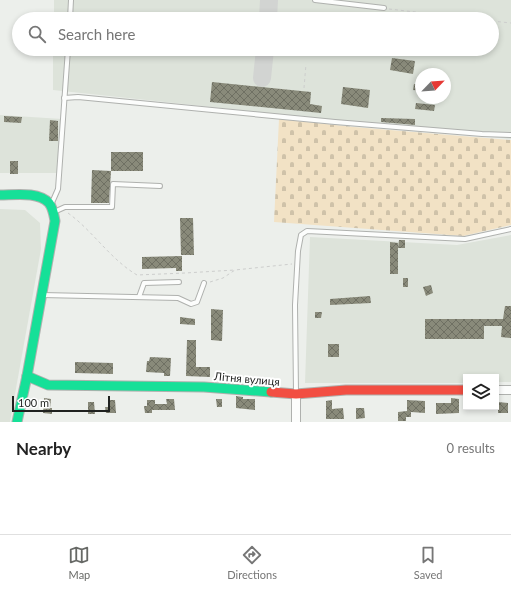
<!DOCTYPE html>
<html lang="en">
<head>
<meta charset="utf-8">
<style>
	body { margin:0; font-family:Lato,sans-serif; background:#f6f6f6; color:#222 }
	.controls { position:absolute; right:12px; bottom:12px; display:grid; overflow:hidden; border-radius:0px; box-shadow:0 2px 6px #0003 }
	.controls button { width:36px; height:36px; display:grid; place-items:center; padding:0; border:0; border-bottom:1px solid #e0e0e0; background:#fff; color:#222; font:20px sans-serif }
	.compass { position:absolute; left:415px; top:68px; width:36px; height:36px; border-radius:50%; background:#fff; box-shadow:0 2px 6px #0003; rotate:65deg }
	.scale { position:absolute; left:12px; bottom:10px; width:98px; box-sizing:border-box; padding-left:4px; border:2px solid #1f211f; border-top:0; font-size:11px; line-height:14px; white-space:nowrap; color:#1f211f; -webkit-text-stroke:3px #fff; paint-order:stroke }
	.list { margin:0; padding:0; list-style:none }
	h2 { display:flex; justify-content:space-between; align-items:center; height:52px; margin:0; padding:0 16px; font-size:17px }
	h2 small { font-size:13px; font-weight:400; color:#767676 }
	.icon { flex:none; width:22px; height:22px; fill:none; stroke:currentColor; stroke-width:2; stroke-linecap:round; stroke-linejoin:round }
	.map { position:relative; flex:none; width:511px; height:422px; overflow:hidden }
	.search { position:absolute; background:#fff; box-shadow:0 2px 6px #0003; left:12px; right:12px; top:12px; height:44px; display:flex; align-items:center; gap:10px; box-sizing:border-box; padding:0 14px; border-radius:22px; color:#767676; font-size:15px }
	.sheet { height:112px; background:#fff }
	nav { display:flex; justify-content:space-around; align-items:center; box-sizing:border-box; height:56px; border-top:1px solid #e0e0e0; background:#fff; font-size:11px; color:#767676 }
	nav a { display:grid; justify-items:center; gap:2px }
	nav .on { color:#676966 }
	.map>svg:first-child { display:block }
	.built { fill:#dde3da; fill-rule:evenodd }
	.cemetery { fill:url(#cemetery-stones) }
	.lines { fill:none; stroke-linecap:round; stroke-linejoin:round }
	.taxiway { stroke:#d2d4d2; stroke-width:18 }
	.building { fill:url(#building-cross-hatch) }
	.lane-casing { stroke:#afb1ae; stroke-width:6 }
	.street-casing { stroke:#afb1ae; stroke-width:10 }
	.fast-casing { stroke:#afb1ae; stroke-width:11 }
	.jam-casing { stroke:#afb1ae; stroke-width:11 }
	.path { stroke:#cdcecd; stroke-width:1; stroke-dasharray:3 3; stroke-linecap:butt }
	.lane { stroke:#fcfdfc; stroke-width:4 }
	.street { stroke:#fcfdfc; stroke-width:8 }
	.fast { stroke:#16e098; stroke-width:9 }
	.jam { stroke:#f24e42; stroke-width:9 }
	.labels { text-anchor:middle; stroke-width:4; stroke-linejoin:round; paint-order:stroke }
	.street-label { font-size:11px; fill:#1f211f; stroke:#fff }
</style>
</head>
<body>
<div class="map">
<svg width="511" height="422" viewBox="0 0 511 422">
	<defs>
		<pattern id="cemetery-stones" width="16" height="16" patternUnits="userSpaceOnUse"><rect width="16" height="16" fill="#f2e2c5"/><path d="M2 7V4a2 2 0 0 1 4 0v3zM10 15v-3a2 2 0 0 1 4 0v3z" fill="#cfc2a9"/></pattern>
		<pattern id="building-cross-hatch" width="8" height="8" patternUnits="userSpaceOnUse"><rect width="8" height="8" fill="#898a7a"/><path d="M0 0l8 8M0 8l8-8" fill="none" stroke="#6f7063"/></pattern>
	</defs>
	<rect width="100%" height="100%" fill="#ecefeb"/>
	<g class="built">
		<path d="M54,0H511V139L53,90V49H492V19H54ZM421,74H445V98H421Z"/>
		<polygon points="0,115 62,119 57,173 0,173"/>
		<polygon points="0,209 25,210 40,223 41,249 10,422 0,422"/>
		<polygon points="511,235 511,382 496,382 496,377 466,377 466,383 305,383 310,237 457,245"/>
	</g>
	<polygon class="cemetery" points="279,119 354,127 511,140 511,225 463,236 274,222"/>
	<g class="lines">
		<g class="taxiway">
			<polyline points="268,19 269,0"/>
			<polyline points="262,78 265,49"/>
		</g>
	</g>
	<g class="building">
		<polygon points="392,58 415,61 413,74 390,70"/>
		<polygon points="212,82 311,92 310,104 322,106 321,113 210,102"/>
		<polygon points="414,84 421,85 421,91 413,90"/>
		<polygon points="343,87 370,90 368,108 341,104"/>
		<polygon points="416,103 435,105 434,111 415,109"/>
		<polygon points="4,116 22,117 21,123 4,122"/>
		<polygon points="381,118 415,119 415,125 381,122"/>
		<polygon points="50,120 58,121 58,141 49,141"/>
		<rect x="111" y="152" width="32" height="19"/>
		<rect x="10" y="161" width="8" height="13"/>
		<polygon points="92,170 111,171 109,203 91,203"/>
		<polygon points="180,218 193,218 194,255 181,255"/>
		<polygon points="399,240 405,240 405,248 398,248"/>
		<polygon points="390,242 398,243 398,274 390,274"/>
		<polygon points="182,256 182,271 176,271 176,268 142,269 142,257"/>
		<rect x="403" y="278" width="5" height="9"/>
		<polygon points="431,285 433,293 426,296 423,287"/>
		<polygon points="370,296 371,303 330,305 330,299"/>
		<polygon points="505,306 511,306 511,338 501,337 502,326 484,326 484,339 425,339 425,319 503,319"/>
		<polygon points="211,309 223,310 222,341 211,340"/>
		<polygon points="315,312 322,312 321,318 315,318"/>
		<polygon points="180,317 195,319 195,325 180,324"/>
		<polygon points="187,340 196,340 196,367 210,367 210,377 186,376"/>
		<rect x="328" y="344" width="11" height="13"/>
		<polygon points="150,357 171,358 170,376 164,376 164,373 146,372 147,361 149,361"/>
		<polygon points="75,362 113,363 113,374 75,373"/>
		<polygon points="236,396 243,397 243,399 255,399 255,410 236,408"/>
		<polygon points="44,398 51,399 50,408 52,408 52,414 43,413"/>
		<polygon points="451,398 459,399 459,413 436,414 436,403 451,403"/>
		<polygon points="166,399 174,399 175,410 152,410 152,413 145,413 144,406 147,406 147,400 155,400 155,404 167,404"/>
		<polygon points="216,399 222,399 222,407 217,407"/>
		<polygon points="108,400 115,400 116,413 106,413 105,407 108,407"/>
		<polygon points="332,400 332,409 343,408 344,419 326,419 326,401"/>
		<polygon points="407,400 425,401 425,413 411,412 411,417 406,417 406,421 398,421 398,412 407,411"/>
		<polygon points="88,402 94,402 95,414 88,414"/>
		<polygon points="498,402 508,403 508,413 498,413"/>
		<polygon points="356,408 364,408 365,418 356,419"/>
	</g>
	<g class="lines">
		<g class="lane-casing">
			<g id="lane">
				<polyline points="315,0 384,8"/>
				<polyline points="70,19 71,0"/>
				<polyline points="64,98 78,97 335,122 482,134 511,135"/>
				<polyline points="51,205 58,189 68,49"/>
				<polyline points="54,212 65,207 112,207 113,184 160,186"/>
				<polyline points="42,295 178,298 191,304 197,302 204,283"/>
				<polyline points="139,297 144,283 179,282"/>
				<polyline points="296,393 295,305 298,251 301,235 307,231 465,239 511,229"/>
			</g>
		</g>
		<g class="street-casing">
			<g id="street">
				<polyline points="496,390 511,390"/>
				<polyline points="296,394 296,422"/>
			</g>
		</g>
		<g class="fast-casing">
			<g id="fast">
				<path d="M0,195C14,195 38,191 49,203C53,208 54,215 55,221L27,376L17,422"/>
				<polyline points="27,376 48,385 204,387 271,392"/>
			</g>
		</g>
		<g class="jam-casing">
			<polyline id="jam" points="271,392 296,394 346,390 466,390"/>
		</g>
		<g class="path">
			<polyline points="389,9 477,19"/>
			<polyline points="492,21 511,23"/>
			<polyline points="304,88 306,64"/>
			<path d="M68,213C93,231 110,259 137,275L185,273L235,270"/>
			<polyline points="210,282 223,278 235,270 292,264"/>
		</g>
		<use href="#lane" class="lane"/>
		<use href="#street" class="street"/>
		<use href="#fast" class="fast"/>
		<use href="#jam" class="jam"/>
	</g>
	<g class="labels">
		<g class="street-label">
			<text transform="translate(247 379) rotate(5)" y="4">Літня вулиця</text>
		</g>
	</g>
</svg>
<div class="controls">
<button><svg class="icon" aria-label="layers" viewBox="0 0 24 24"><path d="M12 4l9 5-9 5-9-5zM3 14l9 5 9-5"/></svg></button>
</div>
<svg class="compass" viewBox="-18 -18 36 36"><path d="M0-13l5 13h-10z" fill="#e53935"/><path d="M0 13l5-13h-10z" fill="#767676"/></svg>
<div class="scale">100 m</div>
<div class="search"><svg class="icon" aria-label="search" viewBox="0 0 24 24"><circle cx="10" cy="10" r="6"/><path d="M15 15l6 6"/></svg>Search here</div>
</div>
<section class="sheet">
<h2>Nearby<small>0 results</small></h2>
<ul class="list">
</ul>
</section>
<nav>
<a class="on"><svg class="icon" aria-label="map" viewBox="0 0 24 24"><path d="M3 6l6-2 6 2 6-2v14l-6 2-6-2-6 2zM9 4v14M15 6v14"/></svg>Map</a>
<a><svg class="icon" aria-label="directions" viewBox="0 0 24 24"><path d="M12 3l9 9-9 9-9-9zM9 14v-3h6M13 9l2 2-2 2"/></svg>Directions</a>
<a><svg class="icon" aria-label="saved" viewBox="0 0 24 24"><path d="M7 4h10v16l-5-4-5 4z"/></svg>Saved</a>
</nav>
</body>
</html>
